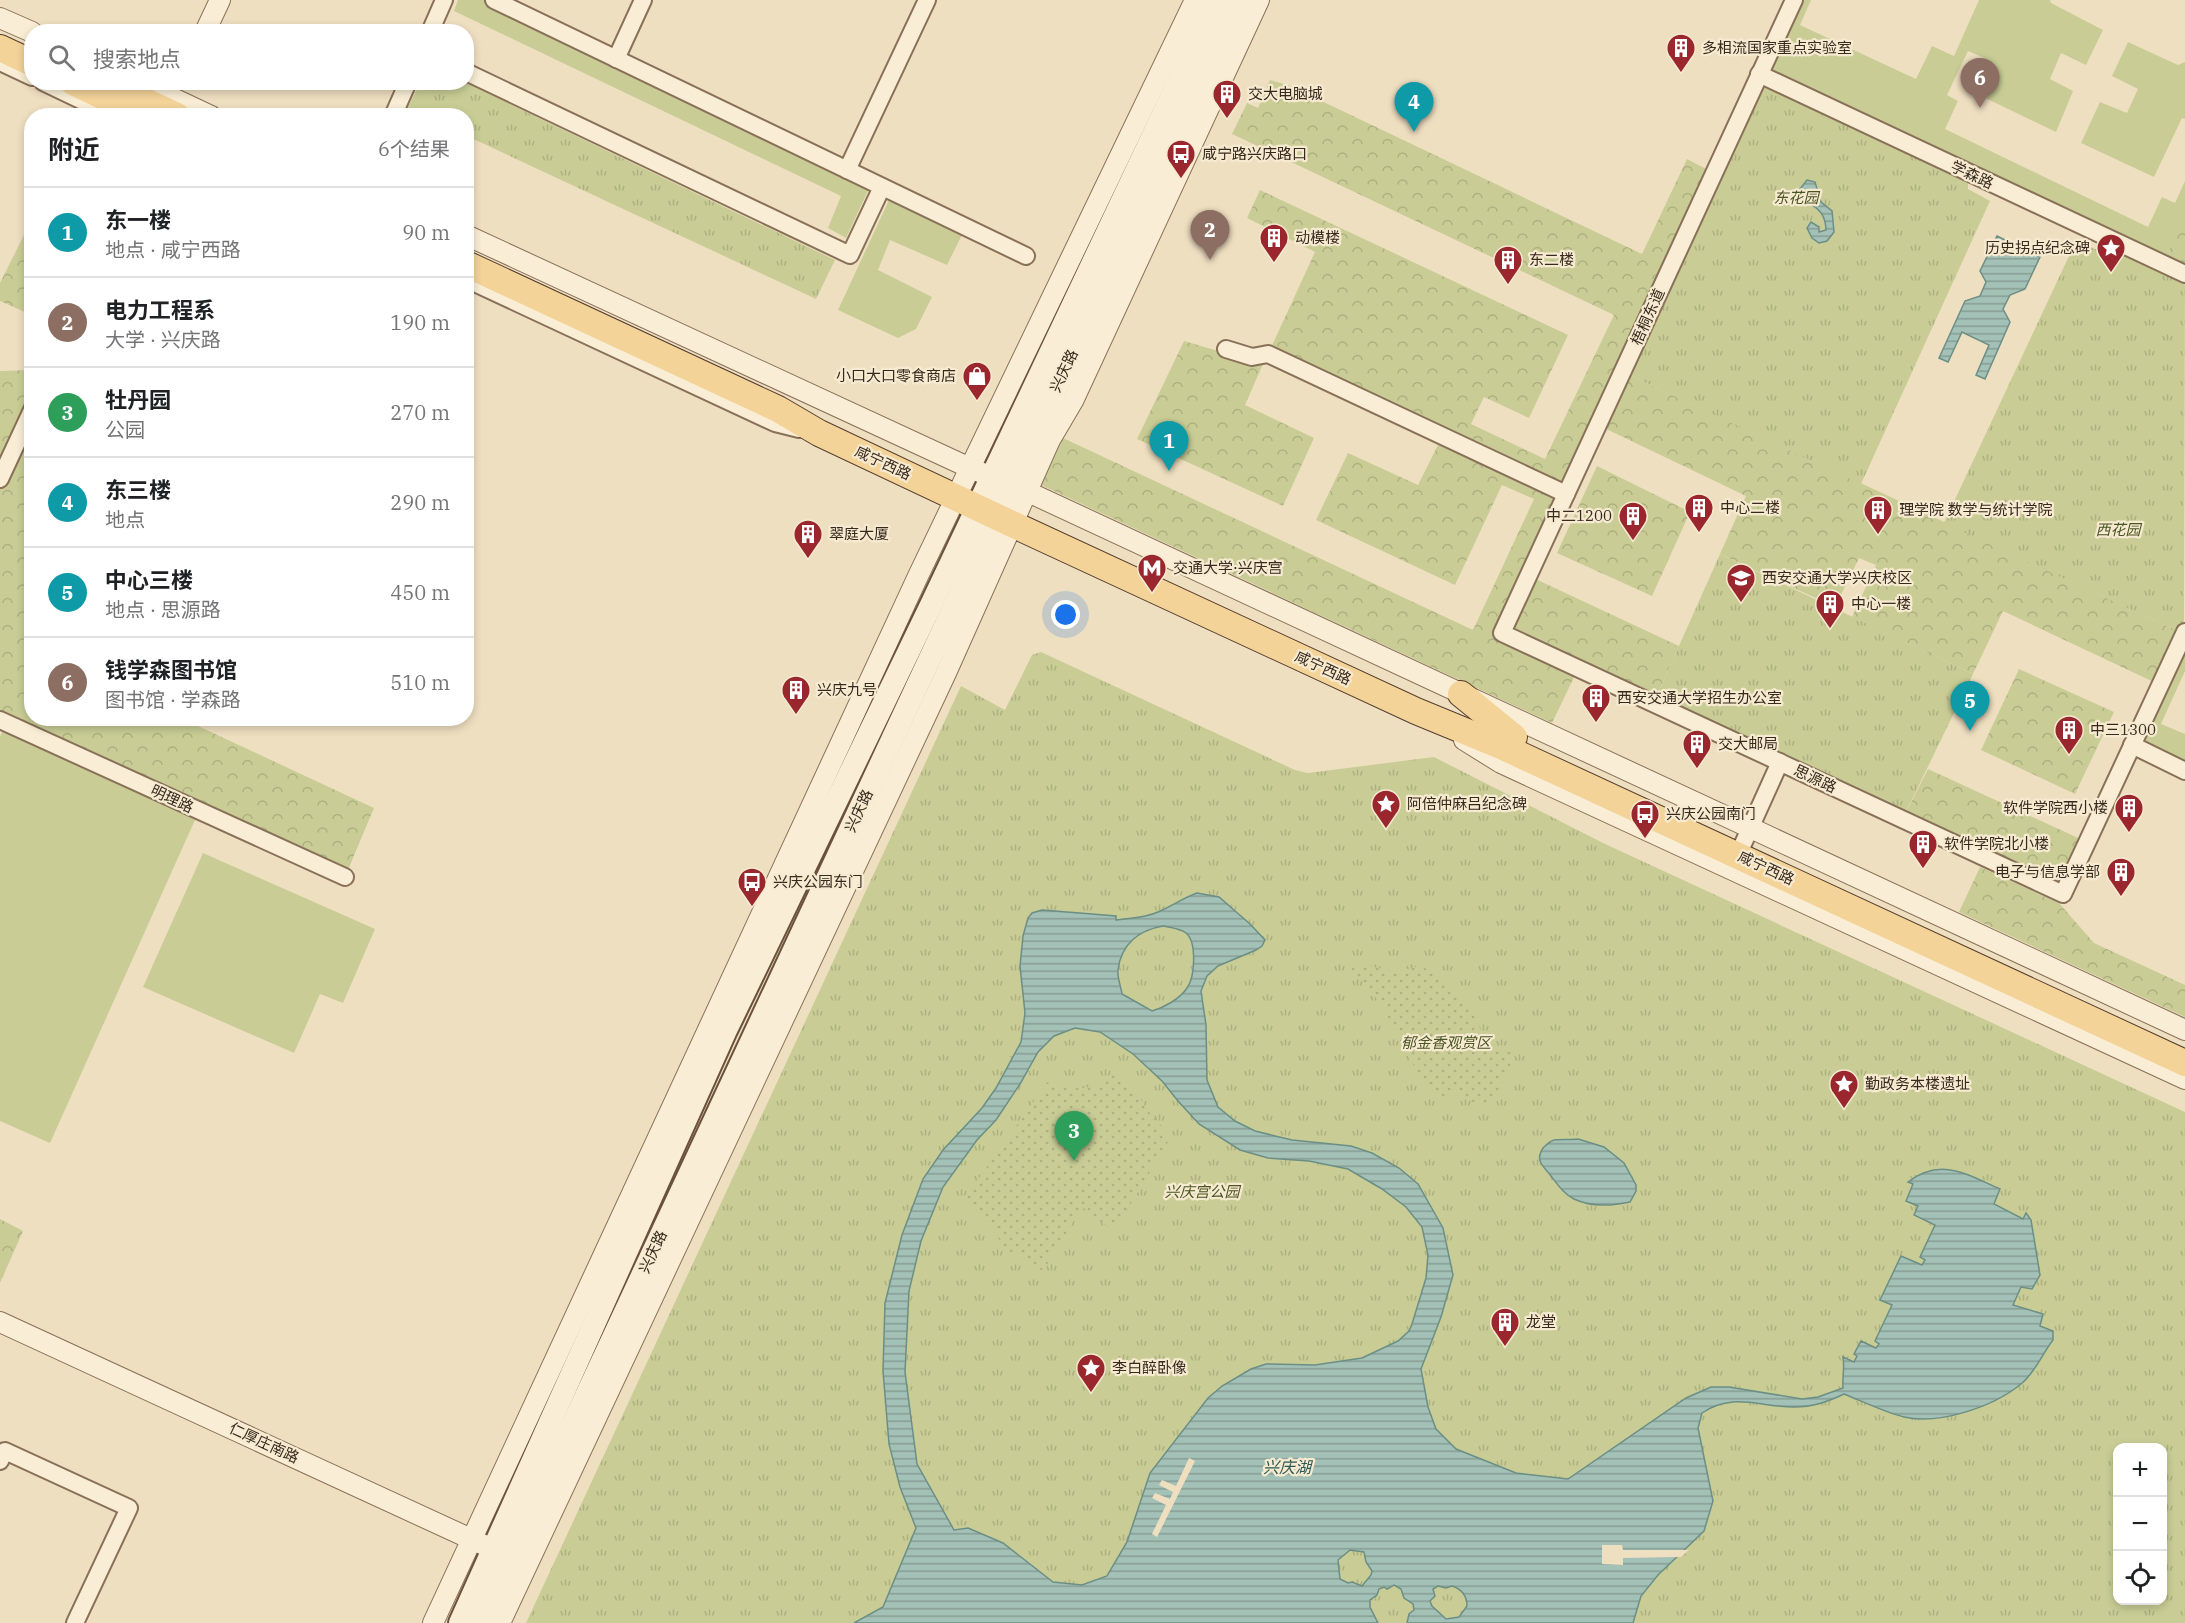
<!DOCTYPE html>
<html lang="zh">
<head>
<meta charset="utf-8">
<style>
	body { margin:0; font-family:"IBM Plex Serif","Noto Sans SC",serif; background:#f6f6f6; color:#202124 }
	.controls { position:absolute; right:18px; bottom:18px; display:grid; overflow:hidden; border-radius:12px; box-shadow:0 3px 9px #0003 }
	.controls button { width:54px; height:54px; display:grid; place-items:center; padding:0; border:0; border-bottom:2px solid #e0e0e0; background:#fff; color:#202124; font:30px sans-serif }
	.you { position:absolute; left:1066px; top:615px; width:21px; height:21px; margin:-15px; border:4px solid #fff; border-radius:50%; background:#1a73e8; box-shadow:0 0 0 9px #1a73e833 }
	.badge { display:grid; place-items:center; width:39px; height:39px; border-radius:50%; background:#d93025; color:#fff; font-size:20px; font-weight:700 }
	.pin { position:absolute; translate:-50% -50px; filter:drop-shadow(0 2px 3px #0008) }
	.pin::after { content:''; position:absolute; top:32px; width:21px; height:18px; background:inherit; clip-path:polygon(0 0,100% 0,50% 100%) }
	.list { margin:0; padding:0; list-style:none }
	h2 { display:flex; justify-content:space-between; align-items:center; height:78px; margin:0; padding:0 24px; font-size:26px }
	h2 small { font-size:20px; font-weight:400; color:#757577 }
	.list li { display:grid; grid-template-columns:39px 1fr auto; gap:18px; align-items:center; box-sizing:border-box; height:90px; padding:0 24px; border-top:2px solid #e0e0e0 }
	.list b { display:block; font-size:22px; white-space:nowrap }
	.list p { margin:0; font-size:20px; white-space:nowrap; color:#757577 }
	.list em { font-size:20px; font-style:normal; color:#757577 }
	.icon { flex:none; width:33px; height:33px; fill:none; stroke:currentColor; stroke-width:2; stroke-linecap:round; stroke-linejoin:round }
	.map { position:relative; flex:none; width:2185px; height:1623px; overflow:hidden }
	.search { position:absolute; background:#fff; box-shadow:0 3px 9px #0003; left:24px; top:24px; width:450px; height:66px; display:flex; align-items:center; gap:15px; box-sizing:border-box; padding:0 21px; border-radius:24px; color:#757577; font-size:22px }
	.panel { position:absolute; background:#fff; box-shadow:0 3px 9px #0003; left:24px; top:108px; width:450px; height:618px; border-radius:24px }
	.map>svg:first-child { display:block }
	.grass { fill:#c9cd95 }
	.forest { fill:url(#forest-crowns) }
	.park { fill:url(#park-tufts); fill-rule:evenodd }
	.garden { fill:url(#garden-dots) }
	.water { fill:url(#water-rules); stroke:#6b8f85; stroke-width:1.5; fill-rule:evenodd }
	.pier { fill:#efdfc1 }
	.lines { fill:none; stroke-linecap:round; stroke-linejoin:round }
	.minor-casing { stroke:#897058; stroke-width:20 }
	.tertiary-casing { stroke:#897058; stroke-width:22 }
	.secondary-casing { stroke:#6a513c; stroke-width:26 }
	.primary-casing { stroke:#563e2d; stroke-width:28 }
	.minor { stroke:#f9edd5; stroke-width:16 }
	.tertiary { stroke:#f9edd5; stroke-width:20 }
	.secondary { stroke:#f9edd5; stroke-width:22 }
	.primary { stroke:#f3d398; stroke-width:26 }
	.labels { text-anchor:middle; stroke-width:4.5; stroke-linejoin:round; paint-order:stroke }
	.poi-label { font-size:15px; fill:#38291d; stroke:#f6ead1; text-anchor:start }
	.street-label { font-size:15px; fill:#38291d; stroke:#f6ead1 }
	.park-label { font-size:15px; font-style:italic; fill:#4a5523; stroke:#f6ead1 }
	.water-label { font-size:16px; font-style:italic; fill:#2c5853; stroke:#f6ead1 }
</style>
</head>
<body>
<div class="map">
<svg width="2185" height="1623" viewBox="0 0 2185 1623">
	<defs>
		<pattern id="forest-crowns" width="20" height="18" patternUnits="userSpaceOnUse" patternTransform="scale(1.5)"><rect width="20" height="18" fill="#c9cd95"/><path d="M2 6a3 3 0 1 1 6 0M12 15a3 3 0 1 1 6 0" fill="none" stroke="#adb080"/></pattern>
		<pattern id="park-tufts" width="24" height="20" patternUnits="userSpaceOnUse" patternTransform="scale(1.5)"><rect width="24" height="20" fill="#c9cd95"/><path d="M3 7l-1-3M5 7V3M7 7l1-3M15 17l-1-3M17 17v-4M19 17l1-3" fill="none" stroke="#adb080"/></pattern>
		<pattern id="garden-dots" width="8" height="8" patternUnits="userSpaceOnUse" patternTransform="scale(1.5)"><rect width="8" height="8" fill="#c9cd95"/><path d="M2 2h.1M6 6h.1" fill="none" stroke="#adb080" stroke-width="1.8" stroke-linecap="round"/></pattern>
		<pattern id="water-rules" width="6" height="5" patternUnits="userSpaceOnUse" patternTransform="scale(1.5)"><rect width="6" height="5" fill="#a4c1b7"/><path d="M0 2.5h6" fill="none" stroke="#879d94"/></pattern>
	</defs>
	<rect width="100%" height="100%" fill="#efdfc1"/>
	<g class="grass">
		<polygon points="458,0 494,0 872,182 846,238 828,228 841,196 454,11"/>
		<polygon points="1802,0 1811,0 1800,25 1916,79 1932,46 1954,56 1979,0 2050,0 2051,3 2103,30 2086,65 2061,53 2050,79 2073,91 2056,132 1975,93 1989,60 1968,51 1947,95 1958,101 1945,129 2148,227 2162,197 2175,203 2185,181 2185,218 2163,264 1767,77"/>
		<polygon points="2128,42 2178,65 2185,62 2185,119 2182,118 2154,177 2081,143 2100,102 2127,113 2138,89 2112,76"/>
		<polygon points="890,198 962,235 947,265 890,240 878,270 932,297 916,329 898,338 838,310"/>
		<polygon points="2185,637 2185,671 2161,724 2185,734 2185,771 2132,745"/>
		<polygon points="6,723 199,811 50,1143 0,1121 0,737"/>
		<polygon points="203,853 375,929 343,1003 320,994 294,1053 143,987"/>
	</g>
	<g class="forest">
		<polygon points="1270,80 1288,85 1642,254 1687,159 1714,173 1623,372 2184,634 2160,685 2003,611 1973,674 1852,617 1876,565 1859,558 1835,607 1720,554 1746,496 1598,425 1529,576 1679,646 1653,704 1578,669 1552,723 1041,485 1063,438 1473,630 1534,499 1502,485 1455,585 1316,520 1348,453 1418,485 1442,437 1268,354 1315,252 1247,218 1260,190 1568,335 1529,418 1484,397 1471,424 1545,459 1614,315 1232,134 1247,103 1258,108"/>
		<polygon points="2185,216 2185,274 2163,264"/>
		<polygon points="29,225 32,226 31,362 27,313 0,301 0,283"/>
		<polygon points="1184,341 1263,364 1245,405 1314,438 1283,506 1137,439"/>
		<polygon points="31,370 32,718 183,719 374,808 345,877 0,717 0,371"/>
		<polygon points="1597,466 1690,512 1652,596 1557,553"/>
		<polygon points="2019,669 2114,712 2075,794 1981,750"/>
		<polygon points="1928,769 2087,842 2063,894 1902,820"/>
		<polygon points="1980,867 2059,903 2094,943 2185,985 2185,1017 1959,912"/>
		<polygon points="0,1219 23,1231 0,1283"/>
	</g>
	<g class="park">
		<polygon points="1759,74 1968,174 1968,189 1990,201 1861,484 1623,372"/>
		<polygon points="420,83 466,83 835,260 816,299 467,136 466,116 422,115 407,109"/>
		<polygon points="2112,240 2185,274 2184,634 1944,523 2076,241 2100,251"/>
		<polygon points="1720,554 1973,674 1902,820 1653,704"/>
		<path d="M1041,652L1295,770L1308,773L1434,757L1603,843L2185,1112V1623H526L961,686L1005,710L1032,655ZM2118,1448H2162V1600H2118Z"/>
	</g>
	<g class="garden">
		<path d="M1351,964C1380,965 1390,977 1421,965L1458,994L1471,1009L1485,1039L1515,1055L1492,1104L1487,1101L1484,1107L1450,1091L1446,1098C1412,1079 1400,1035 1380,1003C1371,991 1360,979 1350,967Z"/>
		<path d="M1116,1072L1128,1081L1149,1112L1171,1137L1118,1225L1110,1228L1082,1207L1043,1271L1006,1249L986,1221L964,1199L1049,1080C1078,1093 1091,1091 1116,1072Z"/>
	</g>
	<g class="water">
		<path d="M1807,180L1815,182L1821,202L1832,211L1834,232L1827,241L1819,243L1812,238L1807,228L1811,222L1819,227V232L1826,230C1825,203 1806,209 1800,189Z"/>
		<polygon points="1997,236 2040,257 2025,289 2010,295 2003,309 2010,322 1985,379 1976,375 1989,345 1962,332 1948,362 1939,358 1965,301 1980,296 1986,282 1980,271"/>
		<path d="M1197,893L1219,897L1250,924L1265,940L1262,946L1256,950L1218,966L1207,976L1201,991L1206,1025L1207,1080L1218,1107L1235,1121L1255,1131L1292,1140L1351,1146L1372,1153L1399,1168L1418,1184L1443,1228L1453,1275L1441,1317L1421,1369L1428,1407L1436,1429L1456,1449L1516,1473L1568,1479L1686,1398L1711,1387H1729L1802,1399L1818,1397L1843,1388C1842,1378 1845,1369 1843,1357L1854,1362L1857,1356L1854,1354L1861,1341L1876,1348L1879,1344L1875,1341L1892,1305L1880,1300L1901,1256L1922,1265L1925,1260L1920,1257L1935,1225L1914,1215L1918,1206L1906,1201L1913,1184L1908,1182C1941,1157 1966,1174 2000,1189L1994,1204L2023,1219L2026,1213L2031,1220L2040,1275L2032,1289L2021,1287L2013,1305L2043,1314L2040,1326L2053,1331V1340C2042,1354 2035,1373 2021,1384C1993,1407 1939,1425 1904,1417C1884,1412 1864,1402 1844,1394C1827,1402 1813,1407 1794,1407C1759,1407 1733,1392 1702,1413L1698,1428L1713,1501L1704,1531L1658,1575L1641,1596L1633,1623H1407L1409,1614L1414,1610L1413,1604L1404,1598L1401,1589L1394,1585L1387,1589L1384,1587L1379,1589L1377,1595L1370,1600V1607L1378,1623H854L883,1607L916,1528L900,1487L889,1444L883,1371L885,1303L902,1235L923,1179L943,1150L982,1108L996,1088L1021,1042L1025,1013L1020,966L1023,936L1028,918L1032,913L1042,910L1116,916V920C1130,918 1145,918 1158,912C1172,906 1183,898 1197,893ZM1163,926C1171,928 1179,928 1186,933C1197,942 1195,977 1187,988C1180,999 1163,1008 1152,1011L1122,994C1121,987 1117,977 1118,970C1121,944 1139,930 1163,926ZM1075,1028L1100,1032L1133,1054L1162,1081L1178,1101L1199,1124L1240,1150L1268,1158L1309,1161L1348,1169L1382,1189L1406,1207L1422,1227L1428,1255L1426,1278L1412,1324L1409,1331L1398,1341L1362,1358L1315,1365L1266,1364L1251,1369L1222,1386L1208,1398L1150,1473L1127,1542L1107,1576L1082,1585L1053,1582L1003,1543L968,1528L954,1530L917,1464L905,1372L909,1291L921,1241L943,1187L977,1140L996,1120L1020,1084L1038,1052L1054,1036ZM1350,1550L1364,1552L1366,1562L1372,1571L1371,1575L1362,1586L1352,1582L1348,1583L1340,1579L1338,1560ZM1438,1586L1446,1588L1452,1586C1461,1589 1467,1596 1467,1606L1459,1617L1446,1619L1432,1606L1430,1601L1435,1596L1433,1589Z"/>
		<path d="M1578,1139L1604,1147L1624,1163L1636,1185V1191L1630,1202C1612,1206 1591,1207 1574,1199C1564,1194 1558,1185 1551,1176C1545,1167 1534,1162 1543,1148C1546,1145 1550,1141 1554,1140C1557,1139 1572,1140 1578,1139Z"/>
	</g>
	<g class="pier">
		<polygon points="1189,1458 1195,1461 1157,1537 1152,1534 1166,1505 1152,1498 1155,1493 1170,1499 1173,1492 1159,1485 1162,1480 1176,1486"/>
		<polygon points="1602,1545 1622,1545 1623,1550 1689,1550 1681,1557 1623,1558 1623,1565 1602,1564"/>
	</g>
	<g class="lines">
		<g class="minor-casing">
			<g id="minor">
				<polyline points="494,0 1026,256"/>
				<polyline points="1794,0 1502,633 2063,894 2185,632"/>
				<polyline points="430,32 444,0"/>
				<polyline points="616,59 643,0"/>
				<polyline points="0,62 32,77"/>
				<polyline points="466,72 850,255 882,187"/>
				<polyline points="1759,74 2185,274"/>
				<polyline points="43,82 114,116"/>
				<polyline points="393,116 408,82"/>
				<polyline points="847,170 927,0"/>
				<polyline points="466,279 775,423 799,429"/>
				<polyline points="1226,349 1252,357 1268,354 1566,494"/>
				<polyline points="0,479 32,410"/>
				<polyline points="0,720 345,877"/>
				<polyline points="2132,745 2185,771"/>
				<polyline points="1738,855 1780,762"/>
				<polyline points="0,1461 5,1451 129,1508 75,1623"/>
			</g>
		</g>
		<g class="tertiary-casing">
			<g id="tertiary">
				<polyline points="0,18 32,32"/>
				<polyline points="205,32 220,0"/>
				<polyline points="139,82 211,116"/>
				<polyline points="466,235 970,468 1026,491 2185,1030"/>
				<polyline points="1464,740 1501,763 2185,1079"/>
				<polyline points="0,1322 484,1545"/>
				<polyline points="433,1623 919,574 1195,0"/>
				<polyline points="500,1623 946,673 1050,440 1073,401 1259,0"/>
			</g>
		</g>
		<g class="secondary-casing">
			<g id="secondary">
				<polyline points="460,1623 726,1030 931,605 1217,0"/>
				<polyline points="480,1623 1022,461 1239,0"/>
			</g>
		</g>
		<g class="primary-casing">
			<g id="primary">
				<polyline points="0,48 32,63"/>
				<polyline points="73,82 121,105"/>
				<polyline points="105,82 177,116"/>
				<polyline points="466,264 778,409 819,433 1012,524 1416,711 1501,746 2185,1063"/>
				<polyline points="1461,694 1514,737"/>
			</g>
		</g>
		<use href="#minor" class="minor"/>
		<use href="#tertiary" class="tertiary"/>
		<use href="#secondary" class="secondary"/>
		<use href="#primary" class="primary"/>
	</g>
	<defs>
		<g id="building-pin" transform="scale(1.5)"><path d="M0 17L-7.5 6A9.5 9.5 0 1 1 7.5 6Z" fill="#99272d" stroke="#f6ead1"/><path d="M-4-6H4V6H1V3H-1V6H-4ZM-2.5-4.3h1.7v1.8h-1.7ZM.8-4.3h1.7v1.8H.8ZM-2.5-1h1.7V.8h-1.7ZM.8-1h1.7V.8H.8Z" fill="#fff"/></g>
		<g id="bus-pin" transform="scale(1.5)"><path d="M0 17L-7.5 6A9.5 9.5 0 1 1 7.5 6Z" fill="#99272d" stroke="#f6ead1"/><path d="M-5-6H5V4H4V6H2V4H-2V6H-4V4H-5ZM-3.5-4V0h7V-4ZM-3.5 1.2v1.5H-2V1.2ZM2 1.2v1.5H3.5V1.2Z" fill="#fff"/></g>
		<g id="sight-pin" transform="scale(1.5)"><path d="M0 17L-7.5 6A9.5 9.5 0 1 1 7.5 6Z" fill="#99272d" stroke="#f6ead1"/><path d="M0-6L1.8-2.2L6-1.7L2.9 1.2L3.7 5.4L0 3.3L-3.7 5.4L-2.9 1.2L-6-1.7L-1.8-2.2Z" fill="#fff"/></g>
		<g id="shop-pin" transform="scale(1.5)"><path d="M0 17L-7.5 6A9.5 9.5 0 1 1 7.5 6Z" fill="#99272d" stroke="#f6ead1"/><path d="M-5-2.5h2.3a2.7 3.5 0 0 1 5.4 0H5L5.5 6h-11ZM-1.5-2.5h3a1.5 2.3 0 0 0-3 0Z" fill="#fff"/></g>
		<g id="metro-pin" transform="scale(1.5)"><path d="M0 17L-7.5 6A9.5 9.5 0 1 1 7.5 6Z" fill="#99272d" stroke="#f6ead1"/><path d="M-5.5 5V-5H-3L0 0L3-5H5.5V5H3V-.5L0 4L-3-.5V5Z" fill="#fff"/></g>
		<g id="university-pin" transform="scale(1.5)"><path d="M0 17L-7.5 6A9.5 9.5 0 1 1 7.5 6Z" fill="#99272d" stroke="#f6ead1"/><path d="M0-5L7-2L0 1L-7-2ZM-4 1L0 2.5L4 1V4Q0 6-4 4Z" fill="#fff"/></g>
	</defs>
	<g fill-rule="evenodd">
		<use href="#building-pin" x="1681" y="48"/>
		<use href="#building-pin" x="1227" y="94"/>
		<use href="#bus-pin" x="1181" y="154"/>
		<use href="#building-pin" x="1274" y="238"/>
		<use href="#sight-pin" x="2111" y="248"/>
		<use href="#building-pin" x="1508" y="260"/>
		<use href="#shop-pin" x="977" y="376"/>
		<use href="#building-pin" x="1699" y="508"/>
		<use href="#building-pin" x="1878" y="510"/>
		<use href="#building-pin" x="1633" y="516"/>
		<use href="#building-pin" x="808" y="534"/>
		<use href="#metro-pin" x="1152" y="568"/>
		<use href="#university-pin" x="1741" y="578"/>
		<use href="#building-pin" x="1830" y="604"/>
		<use href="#building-pin" x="796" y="690"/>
		<use href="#building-pin" x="1596" y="698"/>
		<use href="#building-pin" x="2069" y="730"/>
		<use href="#building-pin" x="1697" y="744"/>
		<use href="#sight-pin" x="1386" y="804"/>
		<use href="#building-pin" x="2129" y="808"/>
		<use href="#bus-pin" x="1645" y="814"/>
		<use href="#building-pin" x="1923" y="844"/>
		<use href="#building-pin" x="2121" y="872"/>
		<use href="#bus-pin" x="752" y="882"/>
		<use href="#sight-pin" x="1844" y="1084"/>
		<use href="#building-pin" x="1505" y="1322"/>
		<use href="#sight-pin" x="1091" y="1368"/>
	</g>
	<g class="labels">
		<g class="poi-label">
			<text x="1702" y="53">多相流国家重点实验室</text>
			<text x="1248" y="99">交大电脑城</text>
			<text x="1202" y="159">咸宁路兴庆路口</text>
			<text x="1295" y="243">动模楼</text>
			<text x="2090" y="253" text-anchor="end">历史拐点纪念碑</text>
			<text x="1529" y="265">东二楼</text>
			<text x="956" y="381" text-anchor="end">小口大口零食商店</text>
			<text x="1720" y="513">中心二楼</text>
			<text x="1899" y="515">理学院 数学与统计学院</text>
			<text x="1612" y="521" text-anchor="end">中二1200</text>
			<text x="829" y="539">翠庭大厦</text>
			<text x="1173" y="573">交通大学·兴庆宫</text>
			<text x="1762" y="583">西安交通大学兴庆校区</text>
			<text x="1851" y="609">中心一楼</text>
			<text x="817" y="695">兴庆九号</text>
			<text x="1617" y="703">西安交通大学招生办公室</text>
			<text x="2090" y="735">中三1300</text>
			<text x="1718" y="749">交大邮局</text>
			<text x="1407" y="809">阿倍仲麻吕纪念碑</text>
			<text x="2108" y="813" text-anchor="end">软件学院西小楼</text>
			<text x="1666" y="819">兴庆公园南门</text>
			<text x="1944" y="849">软件学院北小楼</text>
			<text x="2100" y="877" text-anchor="end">电子与信息学部</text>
			<text x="773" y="887">兴庆公园东门</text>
			<text x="1865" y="1089">勤政务本楼遗址</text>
			<text x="1526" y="1327">龙堂</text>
			<text x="1112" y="1373">李白醉卧像</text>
		</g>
		<g class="street-label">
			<text transform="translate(1972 175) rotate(25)" y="5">学森路</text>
			<text transform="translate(1648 317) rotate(-66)" y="5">梧桐东道</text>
			<text transform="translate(1064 371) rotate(-65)" y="5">兴庆路</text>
			<text transform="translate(883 463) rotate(25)" y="5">咸宁西路</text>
			<text transform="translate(1323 668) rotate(25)" y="5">咸宁西路</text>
			<text transform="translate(1815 779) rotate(25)" y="5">思源路</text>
			<text transform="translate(172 799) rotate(25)" y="5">明理路</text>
			<text transform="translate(859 811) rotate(-65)" y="5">兴庆路</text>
			<text transform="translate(1766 868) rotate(25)" y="5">咸宁西路</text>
			<text transform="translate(653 1252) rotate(-65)" y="5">兴庆路</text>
			<text transform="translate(264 1443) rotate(25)" y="5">仁厚庄南路</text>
		</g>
		<g class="park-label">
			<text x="1796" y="203">东花园</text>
			<text x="2118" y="535">西花园</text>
			<text x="1446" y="1048">郁金香观赏区</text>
			<text x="1202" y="1197">兴庆宫公园</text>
		</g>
		<g class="water-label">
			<text x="1287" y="1473">兴庆湖</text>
		</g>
	</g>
</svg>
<div class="controls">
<button>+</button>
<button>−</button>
<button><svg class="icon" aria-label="locate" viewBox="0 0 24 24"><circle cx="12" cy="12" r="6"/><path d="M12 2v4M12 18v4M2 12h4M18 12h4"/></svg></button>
</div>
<div class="you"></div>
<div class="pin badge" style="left:1169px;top:471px;background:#0f9aa8">1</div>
<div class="pin badge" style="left:1210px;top:260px;background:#8d6e63">2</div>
<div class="pin badge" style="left:1074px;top:1161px;background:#2e9e5b">3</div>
<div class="pin badge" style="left:1414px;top:132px;background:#0f9aa8">4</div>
<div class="pin badge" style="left:1970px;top:731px;background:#0f9aa8">5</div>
<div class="pin badge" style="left:1980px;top:108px;background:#8d6e63">6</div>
<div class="search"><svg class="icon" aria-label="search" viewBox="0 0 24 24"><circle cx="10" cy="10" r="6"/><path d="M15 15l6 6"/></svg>搜索地点</div>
<section class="panel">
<h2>附近<small>6个结果</small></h2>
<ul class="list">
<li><span class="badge" style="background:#0f9aa8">1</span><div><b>东一楼</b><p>地点 · 咸宁西路</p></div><em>90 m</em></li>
<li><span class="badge" style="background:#8d6e63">2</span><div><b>电力工程系</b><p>大学 · 兴庆路</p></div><em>190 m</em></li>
<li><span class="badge" style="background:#2e9e5b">3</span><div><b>牡丹园</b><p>公园</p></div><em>270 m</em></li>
<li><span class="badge" style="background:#0f9aa8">4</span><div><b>东三楼</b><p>地点</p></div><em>290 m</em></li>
<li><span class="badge" style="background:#0f9aa8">5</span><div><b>中心三楼</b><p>地点 · 思源路</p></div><em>450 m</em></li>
<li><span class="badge" style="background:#8d6e63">6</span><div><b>钱学森图书馆</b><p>图书馆 · 学森路</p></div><em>510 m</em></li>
</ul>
</section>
</div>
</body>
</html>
